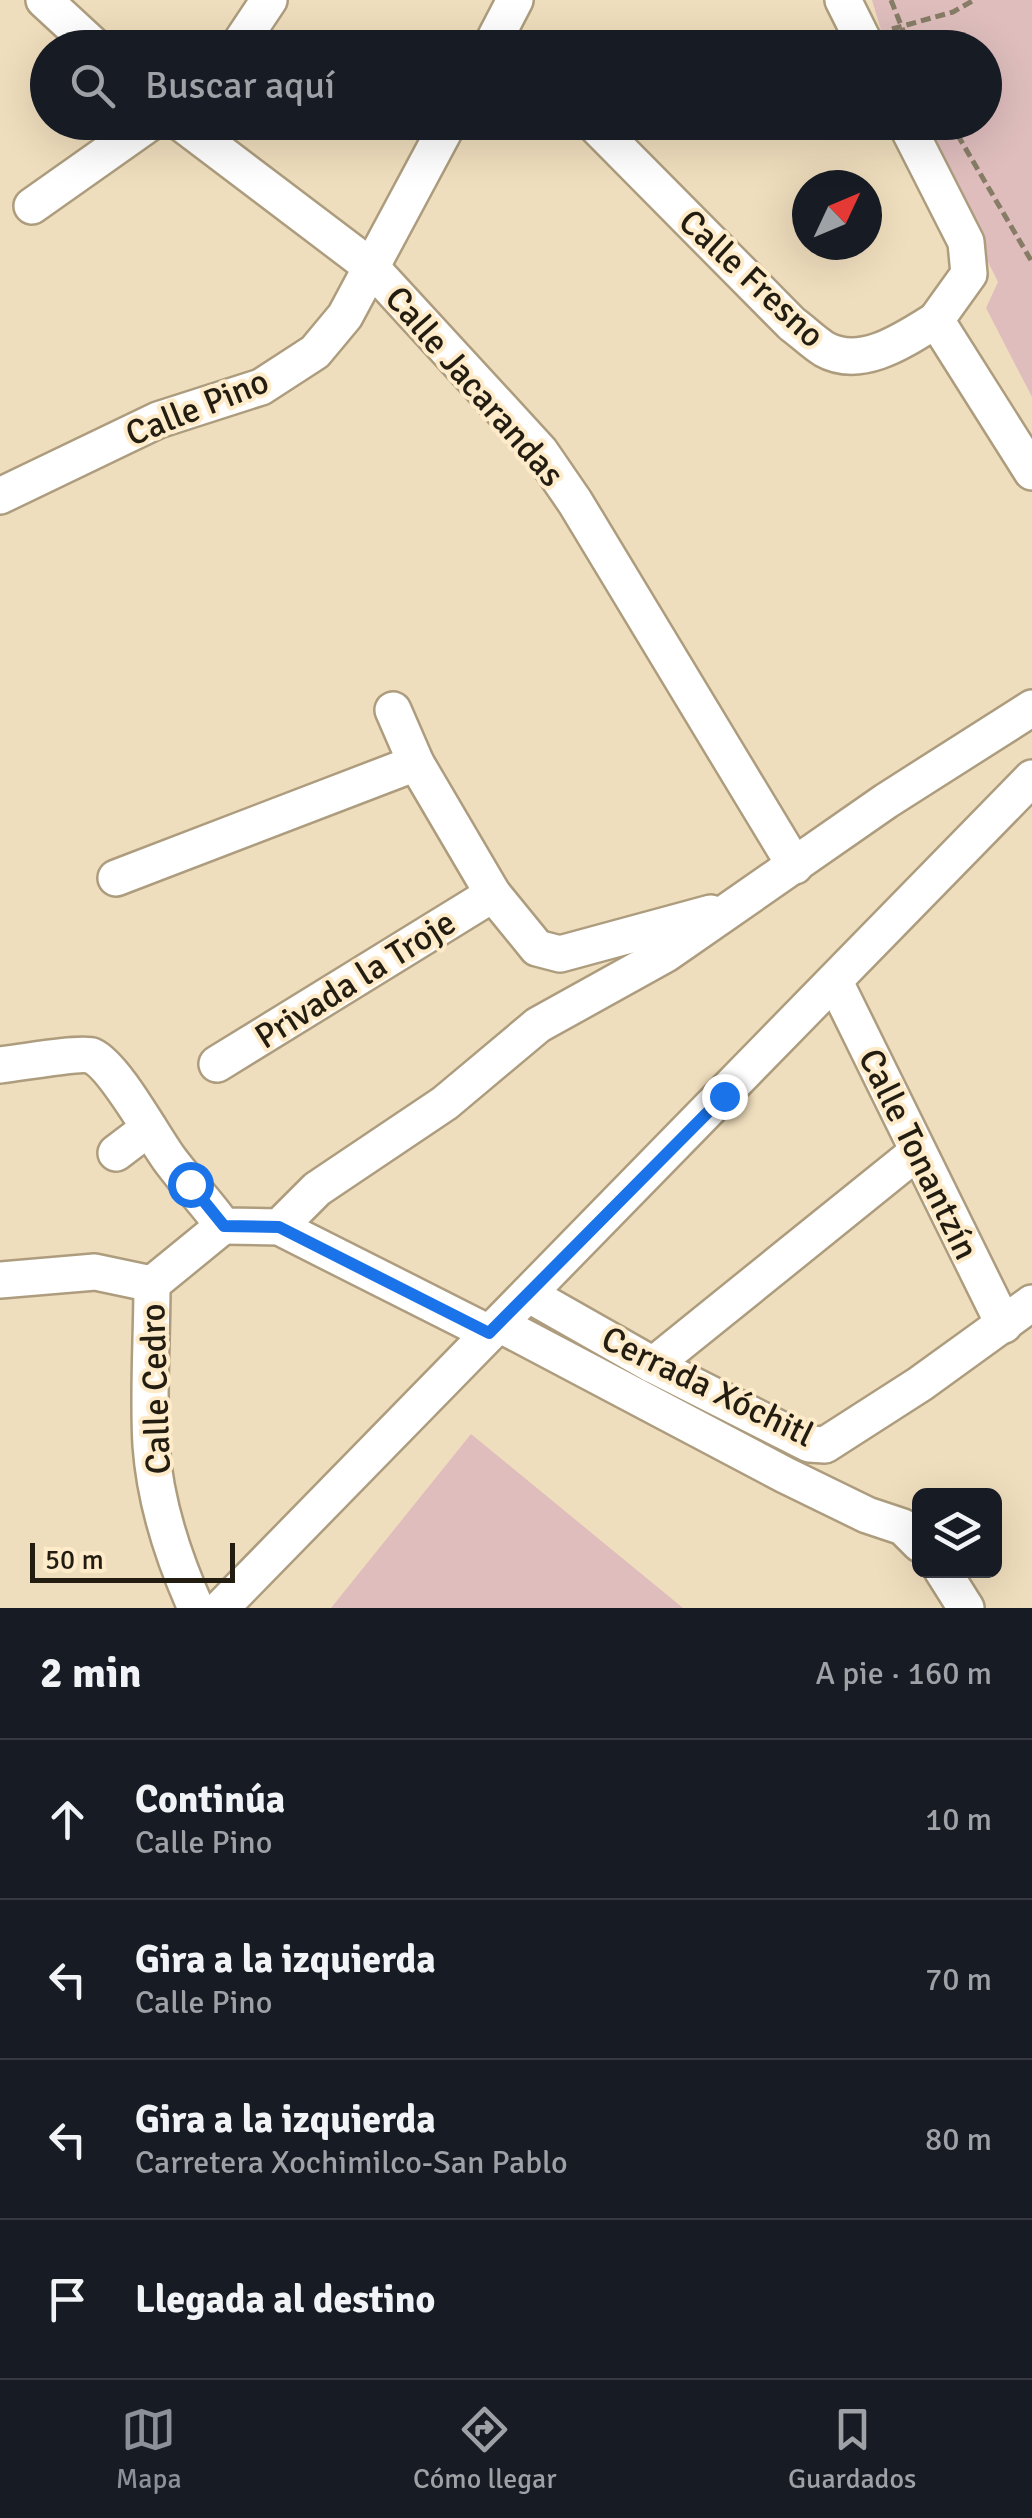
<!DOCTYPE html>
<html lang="es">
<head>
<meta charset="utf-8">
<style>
	body { margin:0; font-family:Signika,sans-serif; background:#20242c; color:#f1f3f6 }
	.controls { position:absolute; right:30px; bottom:30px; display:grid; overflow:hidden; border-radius:15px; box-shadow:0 10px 40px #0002 }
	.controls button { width:90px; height:90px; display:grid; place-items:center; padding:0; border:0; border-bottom:2px solid #363941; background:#171b24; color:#f1f3f6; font:50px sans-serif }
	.compass { position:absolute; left:792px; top:170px; width:90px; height:90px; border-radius:50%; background:#171b24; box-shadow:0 10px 40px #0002; rotate:46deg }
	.scale { position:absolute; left:30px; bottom:25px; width:205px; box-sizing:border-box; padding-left:10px; border:5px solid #231d11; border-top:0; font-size:28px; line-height:35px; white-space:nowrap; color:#231d11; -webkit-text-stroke:8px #fdebca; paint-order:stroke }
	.stop { position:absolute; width:30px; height:30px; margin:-22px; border:8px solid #1a73e8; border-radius:50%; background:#fff }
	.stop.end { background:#1a73e8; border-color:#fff; box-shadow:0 2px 10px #0008 }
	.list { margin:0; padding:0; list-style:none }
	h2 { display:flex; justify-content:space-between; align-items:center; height:130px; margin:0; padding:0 40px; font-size:42px }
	h2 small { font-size:32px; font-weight:400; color:#9ea1a6 }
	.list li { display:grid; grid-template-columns:65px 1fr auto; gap:30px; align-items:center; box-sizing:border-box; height:160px; padding:0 40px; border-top:2px solid #363941 }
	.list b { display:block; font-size:38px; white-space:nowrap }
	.list p { margin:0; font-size:32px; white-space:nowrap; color:#9ea1a6 }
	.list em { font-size:32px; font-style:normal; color:#9ea1a6 }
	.icon { flex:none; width:55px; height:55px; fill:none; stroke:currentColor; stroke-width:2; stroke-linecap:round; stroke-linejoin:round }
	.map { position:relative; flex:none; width:1032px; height:1608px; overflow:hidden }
	.search { position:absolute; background:#171b24; box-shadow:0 10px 40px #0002; left:30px; right:30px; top:30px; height:110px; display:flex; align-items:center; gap:25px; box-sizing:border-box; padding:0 35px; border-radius:55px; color:#9ea1a6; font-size:38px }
	.sheet { height:770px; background:#171b24 }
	nav { display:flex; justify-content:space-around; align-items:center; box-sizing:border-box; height:140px; border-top:2px solid #363941; background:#171b24; font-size:28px; color:#9ea1a6 }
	nav a { display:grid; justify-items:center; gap:5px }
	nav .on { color:#8c9099 }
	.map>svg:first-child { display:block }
	.green { fill:#dfbdbd }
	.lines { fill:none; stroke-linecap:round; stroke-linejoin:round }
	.minor-casing { stroke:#ad9d7e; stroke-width:40 }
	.path { stroke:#877c66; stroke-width:5; stroke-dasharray:10 5; stroke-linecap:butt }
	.minor { stroke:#fff; stroke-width:35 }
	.route { stroke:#1a73e8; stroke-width:12 }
	.labels { text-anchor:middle; stroke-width:8; stroke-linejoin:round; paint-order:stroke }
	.street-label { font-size:35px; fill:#231d11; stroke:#fdebca }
</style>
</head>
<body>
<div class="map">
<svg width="1032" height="1608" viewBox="0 0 1032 1608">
	<rect width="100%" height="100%" fill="#efdebd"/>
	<g class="green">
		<polygon points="872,0 1032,0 1032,397 986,308 998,282 919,123 984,122 984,48 886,47"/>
		<polygon points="471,1434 683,1608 331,1608"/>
	</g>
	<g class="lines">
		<g class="minor-casing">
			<g id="minor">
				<polyline points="44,0 96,48"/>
				<polyline points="843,0 867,48"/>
				<polyline points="237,48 269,0"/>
				<polyline points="490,48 515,0"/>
				<polyline points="180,122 370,266 540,451 575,502 795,866"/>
				<path d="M592,122L792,324C803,332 813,342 824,349C861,370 904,340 936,320L1032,472"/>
				<polyline points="905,122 966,242 969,274 936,320"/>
				<polyline points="32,206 151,122"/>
				<polyline points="0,496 158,420 261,387 315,352 345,316 449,122"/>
				<polyline points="393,710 416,763 493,894 537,948 560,954 711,913"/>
				<polyline points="116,878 416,763"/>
				<polyline points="835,982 1004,1325"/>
				<polyline points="217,1064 493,894"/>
				<path d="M0,1065C17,1063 82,1052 92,1056C115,1066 153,1137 170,1160C187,1183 207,1203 223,1226L279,1227L489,1333"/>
				<polyline points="116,1153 149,1128"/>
				<polyline points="279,1227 317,1189 445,1103 538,1025 666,954 886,801 1032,708"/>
				<polyline points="0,1280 95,1272 152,1284 223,1226"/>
				<path d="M152,1284C152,1337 148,1392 151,1445C155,1502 173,1557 196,1608"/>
				<polyline points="528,1294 653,1365 809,1444 825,1445 920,1384 1032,1303"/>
				<polyline points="499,1324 785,1475 867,1515 903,1527 920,1544"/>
				<polyline points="653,1365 917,1152"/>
				<polyline points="942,1570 966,1608"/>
				<polyline points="221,1608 1032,778"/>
			</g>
		</g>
		<g class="path">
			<polyline points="891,0 910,48"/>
			<polyline points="892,29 953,12 974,0"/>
			<polyline points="950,122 1032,262"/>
		</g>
		<use href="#minor" class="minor"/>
	</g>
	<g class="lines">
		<polyline class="route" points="190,1184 224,1226 279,1227 489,1333 724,1096"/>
	</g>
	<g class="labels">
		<g class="street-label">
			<text transform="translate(752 278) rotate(43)" y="12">Calle Fresno</text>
			<text transform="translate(475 386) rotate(49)" y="12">Calle Jacarandas</text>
			<text transform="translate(197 407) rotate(-22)" y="12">Calle Pino</text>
			<text transform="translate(355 979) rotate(-32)" y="12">Privada la Troje</text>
			<text transform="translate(919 1154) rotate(64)" y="12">Calle Tonantzín</text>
			<text transform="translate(708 1386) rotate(26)" y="12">Cerrada Xóchitl</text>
			<text transform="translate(155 1389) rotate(-92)" y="12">Calle Cedro</text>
		</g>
	</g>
</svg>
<div class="controls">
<button><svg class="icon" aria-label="layers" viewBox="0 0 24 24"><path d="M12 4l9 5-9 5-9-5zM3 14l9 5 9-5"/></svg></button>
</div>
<svg class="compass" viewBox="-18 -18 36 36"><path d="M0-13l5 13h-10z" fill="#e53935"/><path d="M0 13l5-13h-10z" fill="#9ea1a6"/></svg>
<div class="scale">50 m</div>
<div class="stop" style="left:190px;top:1184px"></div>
<div class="stop end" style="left:724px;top:1096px"></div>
<div class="search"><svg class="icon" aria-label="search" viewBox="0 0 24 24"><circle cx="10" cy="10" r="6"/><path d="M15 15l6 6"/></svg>Buscar aquí</div>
</div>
<section class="sheet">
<h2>2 min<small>A pie · 160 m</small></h2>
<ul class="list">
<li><svg class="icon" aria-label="ahead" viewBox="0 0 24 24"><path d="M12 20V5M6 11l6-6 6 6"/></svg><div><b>Continúa</b><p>Calle Pino</p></div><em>10 m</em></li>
<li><svg class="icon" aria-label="left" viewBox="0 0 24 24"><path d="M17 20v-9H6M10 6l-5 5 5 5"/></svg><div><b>Gira a la izquierda</b><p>Calle Pino</p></div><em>70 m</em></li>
<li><svg class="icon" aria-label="left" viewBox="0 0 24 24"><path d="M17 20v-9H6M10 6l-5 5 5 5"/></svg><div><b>Gira a la izquierda</b><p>Carretera Xochimilco-San Pablo</p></div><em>80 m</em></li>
<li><svg class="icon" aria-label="arrive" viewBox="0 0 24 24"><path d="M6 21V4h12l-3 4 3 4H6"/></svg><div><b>Llegada al destino</b></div></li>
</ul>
</section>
<nav>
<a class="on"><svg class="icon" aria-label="map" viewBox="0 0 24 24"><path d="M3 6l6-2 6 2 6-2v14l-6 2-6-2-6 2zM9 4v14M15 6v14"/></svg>Mapa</a>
<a><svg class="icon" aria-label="directions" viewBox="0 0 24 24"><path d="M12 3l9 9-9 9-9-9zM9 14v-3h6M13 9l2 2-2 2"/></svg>Cómo llegar</a>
<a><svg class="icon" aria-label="saved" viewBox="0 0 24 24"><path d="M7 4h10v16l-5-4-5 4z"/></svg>Guardados</a>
</nav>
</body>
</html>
